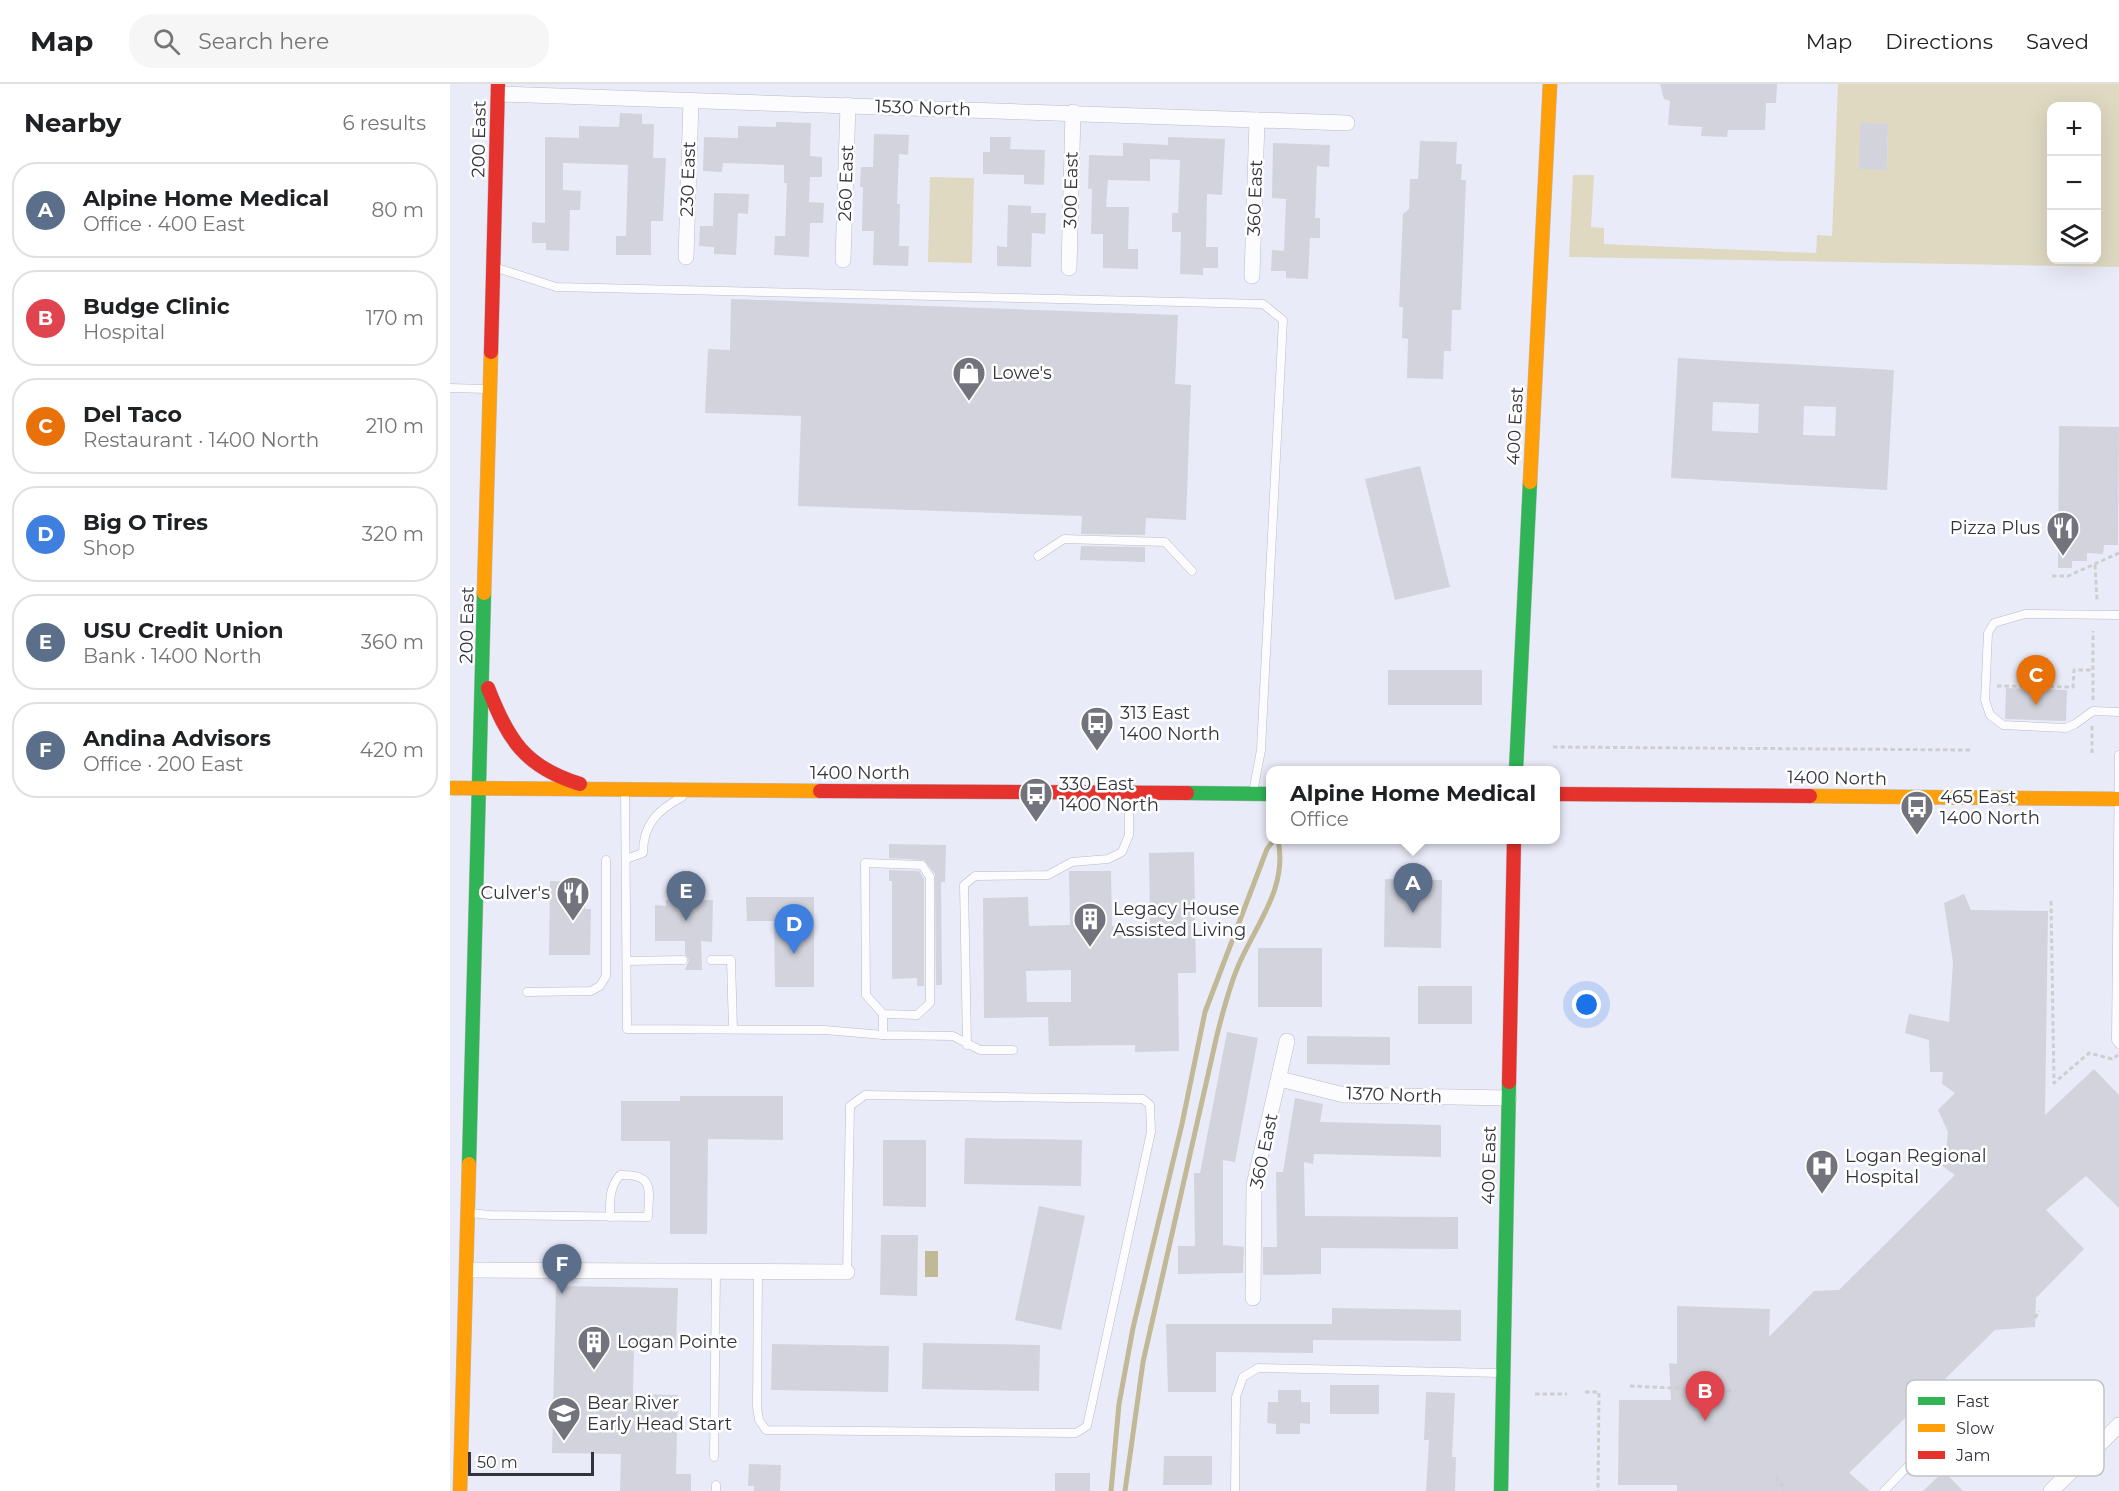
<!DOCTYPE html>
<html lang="en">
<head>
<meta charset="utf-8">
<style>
	body { margin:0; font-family:Montserrat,sans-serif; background:#f6f6f6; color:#202124 }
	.controls { position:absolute; right:18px; top:18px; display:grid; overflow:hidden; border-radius:12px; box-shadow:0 6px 24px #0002 }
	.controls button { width:54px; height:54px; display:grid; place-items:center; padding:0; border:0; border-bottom:2px solid #e0e0e0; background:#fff; color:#202124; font:30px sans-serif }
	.scale { position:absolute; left:18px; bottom:15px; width:126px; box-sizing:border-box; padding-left:6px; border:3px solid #33333d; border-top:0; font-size:16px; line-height:21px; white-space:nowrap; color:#33333d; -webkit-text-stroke:4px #fff; paint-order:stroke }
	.you { position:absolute; left:1137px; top:921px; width:21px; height:21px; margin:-15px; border:4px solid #fff; border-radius:50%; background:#1a73e8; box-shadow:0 0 0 9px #1a73e833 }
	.badge { display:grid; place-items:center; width:39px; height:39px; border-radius:50%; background:#0b8043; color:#fff; font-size:20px; font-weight:700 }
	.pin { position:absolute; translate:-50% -50px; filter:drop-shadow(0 2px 3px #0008) }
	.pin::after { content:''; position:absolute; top:32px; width:21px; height:18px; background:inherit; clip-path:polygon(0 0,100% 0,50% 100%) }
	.popup { position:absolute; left:816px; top:682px; width:294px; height:78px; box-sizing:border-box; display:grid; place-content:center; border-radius:12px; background:#fff; filter:drop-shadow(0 2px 4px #0005); font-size:20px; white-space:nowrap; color:#757577 }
	.popup b { font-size:22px; color:#202124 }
	.popup::after { content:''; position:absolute; left:50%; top:100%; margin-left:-12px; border:12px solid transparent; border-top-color:#fff }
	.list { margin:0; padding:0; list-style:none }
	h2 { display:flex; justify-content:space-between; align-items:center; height:78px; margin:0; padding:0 24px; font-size:26px }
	h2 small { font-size:20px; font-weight:400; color:#757577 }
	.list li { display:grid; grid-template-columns:39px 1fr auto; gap:18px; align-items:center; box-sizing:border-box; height:96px; margin:0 12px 12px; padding:0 12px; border:2px solid #e0e0e0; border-radius:24px }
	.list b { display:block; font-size:22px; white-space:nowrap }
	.list p { margin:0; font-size:20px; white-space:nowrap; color:#757577 }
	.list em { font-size:20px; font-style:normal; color:#757577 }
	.icon { flex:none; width:33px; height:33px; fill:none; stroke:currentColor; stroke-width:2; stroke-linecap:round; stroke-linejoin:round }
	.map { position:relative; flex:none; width:1669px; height:1407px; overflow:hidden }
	header { display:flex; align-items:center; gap:36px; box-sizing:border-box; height:84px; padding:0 30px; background:#fff; border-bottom:2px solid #e0e0e0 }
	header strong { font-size:28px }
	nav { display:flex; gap:33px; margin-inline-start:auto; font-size:21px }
	.search { width:420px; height:54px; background:#f6f6f6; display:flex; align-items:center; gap:15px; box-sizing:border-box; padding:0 21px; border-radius:24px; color:#757577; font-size:22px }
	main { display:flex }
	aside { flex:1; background:#fff }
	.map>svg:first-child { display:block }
	.green { fill:#dfd9c2; fill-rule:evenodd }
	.water { fill:#c1b896 }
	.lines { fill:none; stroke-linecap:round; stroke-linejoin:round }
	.stream { stroke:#c1b896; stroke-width:5 }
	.building { fill:#d3d3dd; fill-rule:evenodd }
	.lane-casing { stroke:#babbc5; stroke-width:9 }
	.street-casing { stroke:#babbc5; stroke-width:16 }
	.fast-casing { stroke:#babbc5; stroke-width:15 }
	.slow-casing { stroke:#babbc5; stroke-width:15 }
	.jam-casing { stroke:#babbc5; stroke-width:15 }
	.path { stroke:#ceced1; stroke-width:3; stroke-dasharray:4.5 3; stroke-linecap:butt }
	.lane { stroke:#fcfcfe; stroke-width:8 }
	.street { stroke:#fcfcfe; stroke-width:15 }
	.fast { stroke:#30b455; stroke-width:14 }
	.slow { stroke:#ff9f0a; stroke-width:14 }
	.jam { stroke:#e5322d; stroke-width:14 }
	.labels { text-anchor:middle; stroke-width:5; stroke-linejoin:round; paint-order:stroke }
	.street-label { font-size:18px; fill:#33333d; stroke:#fff }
	.poi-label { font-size:18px; fill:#33333d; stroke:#fff; text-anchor:start }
	.key { fill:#fff; stroke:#c2c2c5; stroke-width:1.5 }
	.key-label { font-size:16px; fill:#33333d }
</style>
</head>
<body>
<header>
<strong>Map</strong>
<div class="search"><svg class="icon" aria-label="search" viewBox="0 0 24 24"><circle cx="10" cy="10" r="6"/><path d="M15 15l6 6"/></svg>Search here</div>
<nav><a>Map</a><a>Directions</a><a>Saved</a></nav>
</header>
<main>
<aside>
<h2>Nearby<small>6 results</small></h2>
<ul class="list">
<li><span class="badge" style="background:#5c6f8a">A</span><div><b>Alpine Home Medical</b><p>Office · 400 East</p></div><em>80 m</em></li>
<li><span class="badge" style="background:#e0444e">B</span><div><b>Budge Clinic</b><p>Hospital</p></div><em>170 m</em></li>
<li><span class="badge" style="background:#e8710a">C</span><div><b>Del Taco</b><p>Restaurant · 1400 North</p></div><em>210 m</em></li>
<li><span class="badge" style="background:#3f7fe0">D</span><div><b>Big O Tires</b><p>Shop</p></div><em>320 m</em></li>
<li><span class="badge" style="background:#5c6f8a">E</span><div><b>USU Credit Union</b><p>Bank · 1400 North</p></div><em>360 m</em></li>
<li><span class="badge" style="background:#5c6f8a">F</span><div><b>Andina Advisors</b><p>Office · 200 East</p></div><em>420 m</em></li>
</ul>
</aside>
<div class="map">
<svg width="1669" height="1407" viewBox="0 0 1669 1407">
	<rect width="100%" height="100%" fill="#eaebf8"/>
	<g class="green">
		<path d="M1388,0H1669V183L1119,173L1123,91H1144L1141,143L1154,144V160L1366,169L1367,151L1382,152ZM1602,22H1646V176H1602ZM1411,40H1438L1437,85Z"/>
		<polygon points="480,93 524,94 522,179 478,178"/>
	</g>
	<rect class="water" x="475" y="1167" width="13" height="26"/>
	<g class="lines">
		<g class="stream">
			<polyline points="661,1407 669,1320 683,1244 732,1040 755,928 817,765 824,756"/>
			<path d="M675,1407L693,1278L767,951C773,927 779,903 789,880C807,839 838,803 828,756"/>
		</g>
	</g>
	<g class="building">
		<polygon points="1210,0 1327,0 1326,19 1316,19 1315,46 1278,46 1277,53 1251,52 1252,43 1218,41 1220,17 1214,15"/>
		<polygon points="170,29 192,30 192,40 204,40 203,74 216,74 213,137 201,137 201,171 166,171 166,152 176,152 178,81 113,79 113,106 131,107 130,126 120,126 119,167 96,166 96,159 82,159 82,138 95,139 95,53 129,54 129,42 169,43"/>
		<polygon points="326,38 361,39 360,72 372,73 372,93 360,93 359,118 374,119 373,139 360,139 359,173 324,171 325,152 335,152 337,99 334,99 334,81 273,79 272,88 253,87 254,53 288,54 288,42 326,43"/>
		<polygon points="1410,39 1438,40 1437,86 1409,85"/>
		<polygon points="424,50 459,51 458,71 449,70 447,120 450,120 449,162 459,162 458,182 423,181 424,147 412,147 413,103 410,103 411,83 423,83"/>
		<polygon points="540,53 561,53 560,65 595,66 594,101 574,100 574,91 533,90 533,68 540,68"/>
		<polygon points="718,53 775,55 772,111 757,110 756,163 768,163 768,184 753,184 753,191 730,190 731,148 722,148 722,129 728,129 730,76 700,75 700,97 658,96 656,123 679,123 678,165 688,165 688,185 653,184 653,150 641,150 642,105 638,105 639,71 673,72 673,59 718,61"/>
		<polygon points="970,57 1007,58 1006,80 1012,80 1011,96 1016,96 1011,226 1002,226 1001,267 994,267 993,295 957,294 958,255 952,254 953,223 949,223 953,130 959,125 960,95 968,95"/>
		<polygon points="823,59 880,61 879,83 867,82 865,134 870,134 870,154 860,154 858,195 836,194 836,187 821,187 822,166 834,167 836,115 822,114"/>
		<polygon points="264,109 299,110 298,130 288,129 286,171 264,170 264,163 249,162 250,142 263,142"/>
		<polygon points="558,121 581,122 581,129 596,129 595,150 582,149 581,183 547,182 547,162 557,163"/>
		<polygon points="281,215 728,231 725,300 741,301 736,436 696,434 695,451 631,450 632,432 348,422 351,332 255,329 258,265 280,266"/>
		<path d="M1228,274L1444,286L1437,406L1221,394ZM1263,318L1309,320L1308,349L1262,347ZM1354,322L1386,323L1385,352L1353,351Z"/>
		<polygon points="1609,342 1669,343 1668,461 1654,461 1653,470 1637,469 1637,477 1622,477 1622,484 1608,484"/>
		<polygon points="970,382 1000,503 945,516 915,395"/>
		<polygon points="631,462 695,463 695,478 630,476"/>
		<rect x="938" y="586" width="94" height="35"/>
		<polygon points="1556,604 1617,606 1616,637 1555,635"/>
		<polygon points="439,760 496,761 495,798 491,798 492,901 486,901 485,790 474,776 439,774"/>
		<path d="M744,768L746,889H728L729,967L685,968V961L599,962L598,933L534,934L533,814L578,813L579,842L620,841L619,787H661L662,842H700L699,769ZM621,886V918H577L576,887Z"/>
		<polygon points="439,786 469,787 474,795 474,902 467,902 467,894 442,895 442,797 439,797"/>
		<polygon points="935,795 992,796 991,864 934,863"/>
		<polygon points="100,797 136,798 135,825 141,825 140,871 99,871"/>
		<polygon points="237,809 250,809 250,816 263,816 262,858 251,857 252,886 235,886 239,876 235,870 235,857 205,857 205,821 216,822 216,816 237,816"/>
		<polygon points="1514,810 1521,826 1598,827 1595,1031 1644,985 1669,1011 1669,1124 1636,1092 1596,1126 1634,1165 1586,1214 1585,1243 1545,1246 1399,1389 1420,1407 1227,1407 1227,1401 1168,1401 1169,1316 1221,1316 1219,1279 1227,1280 1227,1222 1320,1225 1319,1253 1364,1207 1389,1206 1505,1091 1488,1079 1496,1066 1498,1048 1488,1026 1505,1009 1492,1000 1493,988 1480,988 1479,956 1455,949 1459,930 1499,938 1503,878 1494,819"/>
		<polygon points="296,813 364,813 364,903 325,903 324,837 297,837"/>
		<rect x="808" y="864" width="64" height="59"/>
		<rect x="968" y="902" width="54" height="38"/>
		<polygon points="777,948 808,954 785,1078 773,1076 773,1161 794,1163 793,1189 728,1190 728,1162 745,1162 744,1089 750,1089"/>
		<polygon points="857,952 940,953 940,981 857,980"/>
		<polygon points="230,1012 333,1012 333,1056 258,1055 257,1150 220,1150 220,1057 171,1057 171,1017 230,1017"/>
		<polygon points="845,1014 873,1020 870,1038 991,1041 991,1073 864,1070 863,1080 854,1078 855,1132 1008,1133 1008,1165 871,1164 871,1190 813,1191 813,1163 827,1163 826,1088 833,1088"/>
		<polygon points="515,1054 632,1056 631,1102 514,1100"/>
		<polygon points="433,1056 476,1056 476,1123 433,1122"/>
		<polygon points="589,1122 635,1132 611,1246 565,1236"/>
		<polygon points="431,1151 468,1151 467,1212 430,1211"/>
		<polygon points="106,1202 228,1204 226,1263 184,1262 183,1310 228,1311 226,1390 241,1390 241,1407 170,1407 171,1370 102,1369"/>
		<polygon points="882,1224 1011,1226 1011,1257 863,1256 863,1269 766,1268 766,1308 718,1308 716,1240 882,1240"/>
		<polygon points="473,1259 590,1261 589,1307 472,1305"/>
		<polygon points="322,1260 439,1262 438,1308 321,1306"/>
		<rect x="880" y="1301" width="49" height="29"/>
		<polygon points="828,1306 851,1306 851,1318 860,1318 860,1340 850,1339 850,1350 826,1350 826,1340 817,1339 818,1318 828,1318"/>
		<polygon points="976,1308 1005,1309 1002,1373 1006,1373 1005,1407 976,1407 979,1356 974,1356"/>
		<polygon points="714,1372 762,1372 762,1401 713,1401"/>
		<polygon points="299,1380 331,1381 330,1407 304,1407 304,1402 298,1402"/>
		<polygon points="1494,1387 1513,1407 1473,1407"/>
		<rect x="605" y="1389" width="35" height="18"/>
	</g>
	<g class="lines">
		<g class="lane-casing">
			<g id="lane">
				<polyline points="47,184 106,203 813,220 833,236 811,666 803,708"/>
				<polyline points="0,304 37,305"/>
				<polyline points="588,472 614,455 715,458 742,487"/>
				<polyline points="1669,531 1575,530 1544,539 1538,549 1535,616 1540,631 1553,641 1616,644 1625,640 1643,627 1669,628"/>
				<polyline points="1669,671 1666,956 1669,960"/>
				<polyline points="175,708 177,945 375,946 433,951"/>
				<path d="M176,775L193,769C193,740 208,726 232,713"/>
				<polygon points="415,779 472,781 480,793 480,919 467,931 433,930 416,911"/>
				<polyline points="261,876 281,876 283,945"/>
				<polyline points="177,877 233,876"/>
				<polyline points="77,908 141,907 150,902 156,892 156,776"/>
				<polyline points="433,930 433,951 503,952 530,966 563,966"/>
				<polyline points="517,961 514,801 525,792 598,791 622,778 658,775 672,768 679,751 679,710"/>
				<path d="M20,1129L40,1131L198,1133C199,1105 205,1090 170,1091C159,1104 160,1116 160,1133"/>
				<polyline points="308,1187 307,1323 309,1336 316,1346 626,1349 637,1342 701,1048 700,1021 693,1015 415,1011 400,1022 397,1188"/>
				<polyline points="264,1373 266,1187"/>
				<polyline points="266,1407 266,1401"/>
				<polyline points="785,1407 786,1313 793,1293 808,1284 1051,1289"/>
				<polyline points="1434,1407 1460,1380"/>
			</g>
		</g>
		<g class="street-casing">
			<g id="street">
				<polyline points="48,10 897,39"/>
				<polyline points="236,173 241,17"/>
				<polyline points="393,176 398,21"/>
				<polyline points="619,184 623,28"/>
				<polyline points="802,192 807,36"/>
				<polyline points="830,995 894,1011 1059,1014"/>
				<polyline points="17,1186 397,1188"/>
				<polyline points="803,1214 804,1101 837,957"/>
				<polyline points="1601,1407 1669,1341"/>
			</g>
		</g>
		<g class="fast-casing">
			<g id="fast">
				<polyline points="1066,686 1080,398"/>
				<polyline points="737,709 820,710"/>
				<polyline points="19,1080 34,509"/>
				<polyline points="1051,1407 1059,998"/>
			</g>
		</g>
		<g class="slow-casing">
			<g id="slow">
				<polyline points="1080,398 1100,0"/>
				<polyline points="34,509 41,268"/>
				<polyline points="0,704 370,707"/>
				<polyline points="1360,712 1669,715"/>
				<polyline points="10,1407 19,1080"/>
			</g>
		</g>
		<g class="jam-casing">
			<g id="jam">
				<polyline points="41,268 48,0"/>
				<path d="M38,604C58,656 75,683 130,700"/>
				<polyline points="370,707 737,709"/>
				<polyline points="1106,710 1360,712"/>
				<polyline points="1059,998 1064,756"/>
			</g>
		</g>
		<g class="path">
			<polyline points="1645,481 1647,517"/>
			<polyline points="1602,492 1618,492 1669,469"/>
			<polyline points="1547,602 1623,603 1624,586 1643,586"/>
			<polyline points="1643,616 1643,547"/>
			<polyline points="1103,663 1520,666"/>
			<polyline points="1642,669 1642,640"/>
			<polyline points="1601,817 1604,999 1639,969 1662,975 1668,971"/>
			<polyline points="1585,1234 1589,1227"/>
			<polyline points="1180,1302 1286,1307"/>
			<polyline points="1135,1308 1149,1308 1148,1407"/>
			<polyline points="1085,1310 1117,1310"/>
			<polyline points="1326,1393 1332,1401 1333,1407"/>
		</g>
		<use href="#lane" class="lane"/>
		<use href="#street" class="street"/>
		<use href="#fast" class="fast"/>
		<use href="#slow" class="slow"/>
		<use href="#jam" class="jam"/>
	</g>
	<defs>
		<g id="shop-pin" transform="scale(1.725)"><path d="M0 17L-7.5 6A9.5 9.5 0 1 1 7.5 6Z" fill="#73737e" stroke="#fff"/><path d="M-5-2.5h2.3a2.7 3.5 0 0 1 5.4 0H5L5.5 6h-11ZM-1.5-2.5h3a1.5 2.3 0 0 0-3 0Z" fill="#fff"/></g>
		<g id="restaurant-pin" transform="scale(1.725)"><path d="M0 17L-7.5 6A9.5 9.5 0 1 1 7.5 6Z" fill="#73737e" stroke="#fff"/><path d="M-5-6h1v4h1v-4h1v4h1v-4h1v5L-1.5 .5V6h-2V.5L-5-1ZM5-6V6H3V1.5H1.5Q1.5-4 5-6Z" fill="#fff"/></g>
		<g id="bus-pin" transform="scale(1.725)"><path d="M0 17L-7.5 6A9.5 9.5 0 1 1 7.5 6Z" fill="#73737e" stroke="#fff"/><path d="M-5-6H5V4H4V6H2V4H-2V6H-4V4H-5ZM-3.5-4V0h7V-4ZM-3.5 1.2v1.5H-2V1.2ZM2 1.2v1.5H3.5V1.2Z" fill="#fff"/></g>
		<g id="building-pin" transform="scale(1.725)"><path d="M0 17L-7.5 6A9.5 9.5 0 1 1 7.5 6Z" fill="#73737e" stroke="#fff"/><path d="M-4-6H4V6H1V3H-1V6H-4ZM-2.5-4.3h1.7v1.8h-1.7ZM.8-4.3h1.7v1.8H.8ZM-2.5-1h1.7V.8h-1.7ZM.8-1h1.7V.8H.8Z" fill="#fff"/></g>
		<g id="hospital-pin" transform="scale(1.725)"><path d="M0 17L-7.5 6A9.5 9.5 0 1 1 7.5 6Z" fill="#73737e" stroke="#fff"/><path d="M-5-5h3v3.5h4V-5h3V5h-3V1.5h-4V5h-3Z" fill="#fff"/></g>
		<g id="school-pin" transform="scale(1.725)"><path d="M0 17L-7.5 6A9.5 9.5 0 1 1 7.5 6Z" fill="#73737e" stroke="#fff"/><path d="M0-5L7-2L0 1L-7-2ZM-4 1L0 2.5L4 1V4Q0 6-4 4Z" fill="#fff"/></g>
	</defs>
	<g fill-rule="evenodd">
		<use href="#shop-pin" x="519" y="289"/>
		<use href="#restaurant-pin" x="1613" y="444"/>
		<use href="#bus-pin" x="647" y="639"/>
		<use href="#bus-pin" x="586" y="710"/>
		<use href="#bus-pin" x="1467" y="723"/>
		<use href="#restaurant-pin" x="123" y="809"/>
		<use href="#building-pin" x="640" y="835"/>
		<use href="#hospital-pin" x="1372" y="1082"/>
		<use href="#building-pin" x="144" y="1258"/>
		<use href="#school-pin" x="114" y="1329"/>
	</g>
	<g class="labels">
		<g class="street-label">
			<text transform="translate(473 24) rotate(2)" y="6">1530 North</text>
			<text transform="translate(29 55) rotate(-89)" y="6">200 East</text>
			<text transform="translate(238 95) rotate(-88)" y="6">230 East</text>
			<text transform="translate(396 99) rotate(-88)" y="6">260 East</text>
			<text transform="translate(621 106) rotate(-89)" y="6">300 East</text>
			<text transform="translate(805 114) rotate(-88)" y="6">360 East</text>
			<text transform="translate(1065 342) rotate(-87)" y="6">400 East</text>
			<text transform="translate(17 541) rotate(-89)" y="6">200 East</text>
			<text x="410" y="695">1400 North</text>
			<text transform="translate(1387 694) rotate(1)" y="6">1400 North</text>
			<text transform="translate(944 1011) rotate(2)" y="6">1370 North</text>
			<text transform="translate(814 1067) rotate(-78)" y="6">360 East</text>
			<text transform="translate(1039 1081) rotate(-89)" y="6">400 East</text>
		</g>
		<g class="poi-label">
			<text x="542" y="295">Lowe's</text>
			<text x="1590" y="450" text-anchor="end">Pizza Plus</text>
			<text x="670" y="635">313 East<tspan x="670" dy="21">1400 North</tspan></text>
			<text x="609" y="706">330 East<tspan x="609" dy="21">1400 North</tspan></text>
			<text x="1490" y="719">465 East<tspan x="1490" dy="21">1400 North</tspan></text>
			<text x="100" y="815" text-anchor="end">Culver's</text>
			<text x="663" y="831">Legacy House<tspan x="663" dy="21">Assisted Living</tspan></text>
			<text x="1395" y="1078">Logan Regional<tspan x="1395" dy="21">Hospital</tspan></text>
			<text x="167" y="1264">Logan Pointe</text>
			<text x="137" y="1325">Bear River<tspan x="137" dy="21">Early Head Start</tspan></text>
		</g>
	</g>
	<rect x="1456" y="1296" width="198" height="96" rx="9" class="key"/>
	<rect x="1468" y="1313" width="27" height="8" fill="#30b455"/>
	<rect x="1468" y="1340" width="27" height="8" fill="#ff9f0a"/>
	<rect x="1468" y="1367" width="27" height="8" fill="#e5322d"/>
	<g class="key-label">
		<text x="1506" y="1323">Fast</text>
		<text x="1506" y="1350">Slow</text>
		<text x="1506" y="1377">Jam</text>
	</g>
</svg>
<div class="controls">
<button>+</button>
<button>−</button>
<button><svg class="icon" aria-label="layers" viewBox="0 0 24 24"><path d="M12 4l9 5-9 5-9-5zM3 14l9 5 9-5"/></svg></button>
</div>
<div class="scale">50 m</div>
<div class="you"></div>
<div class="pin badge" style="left:963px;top:829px;background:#5c6f8a">A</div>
<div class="popup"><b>Alpine Home Medical</b>Office</div>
<div class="pin badge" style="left:1255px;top:1337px;background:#e0444e">B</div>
<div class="pin badge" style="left:1586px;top:621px;background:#e8710a">C</div>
<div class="pin badge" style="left:344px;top:870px;background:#3f7fe0">D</div>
<div class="pin badge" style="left:236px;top:837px;background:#5c6f8a">E</div>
<div class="pin badge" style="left:112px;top:1210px;background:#5c6f8a">F</div>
</div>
</main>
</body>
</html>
